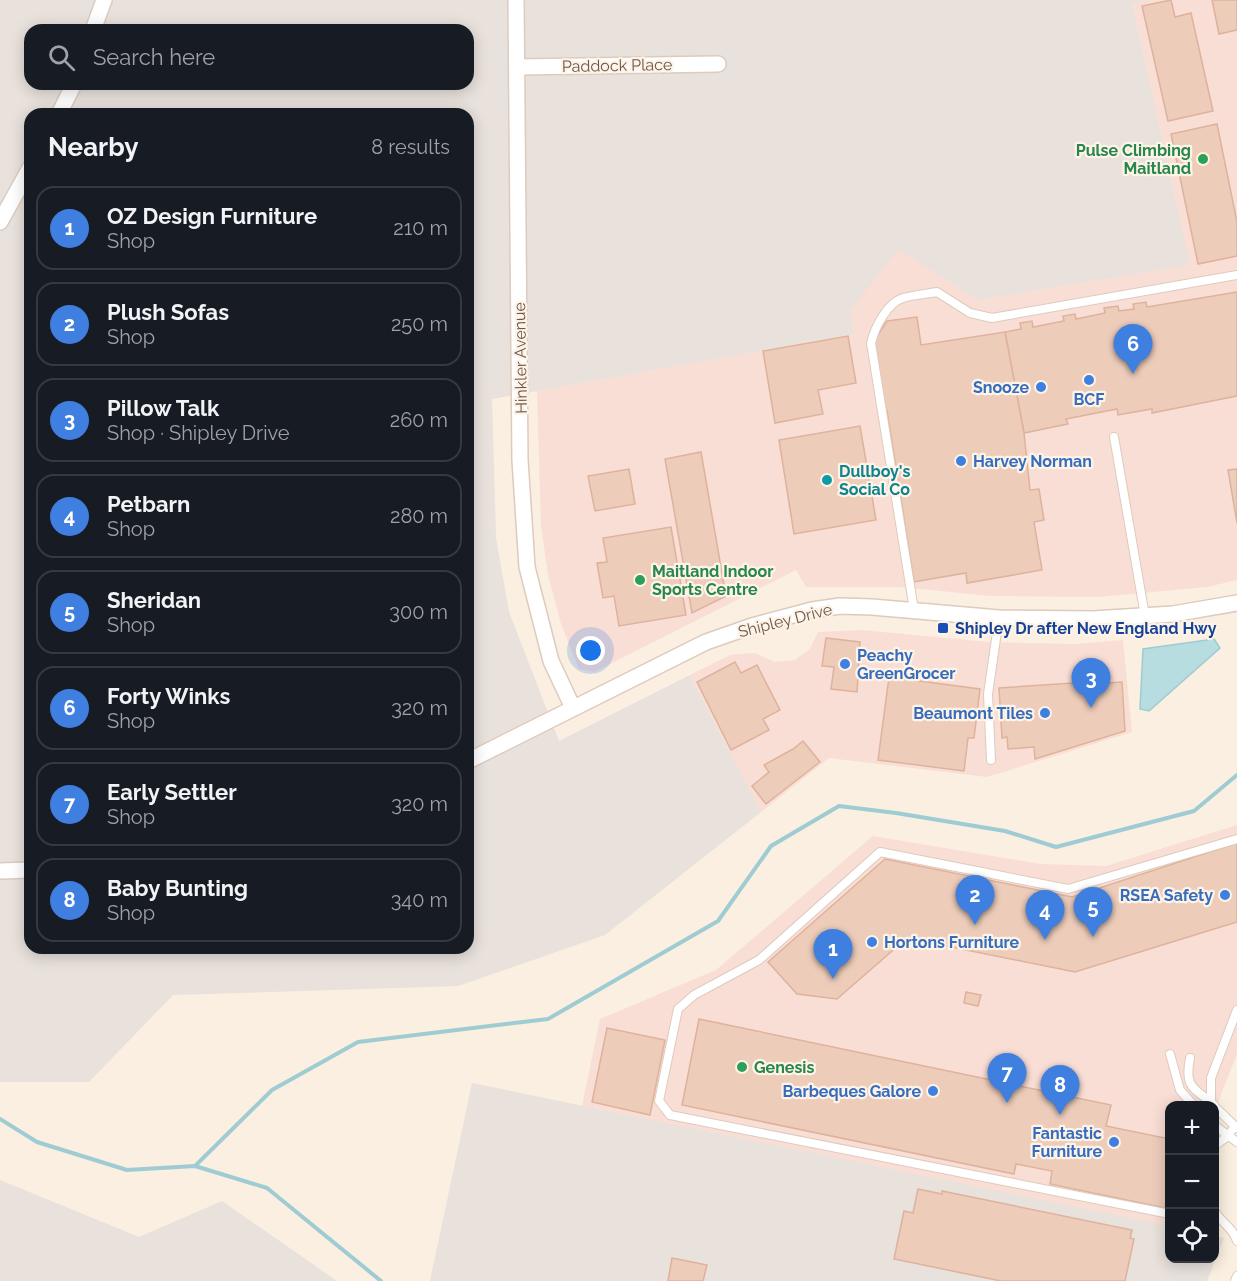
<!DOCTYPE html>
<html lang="en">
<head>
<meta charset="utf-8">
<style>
	body { margin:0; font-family:Raleway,sans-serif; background:#20242c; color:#f1f3f6 }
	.controls { position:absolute; right:18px; bottom:18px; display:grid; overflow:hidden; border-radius:12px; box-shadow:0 3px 15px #0003 }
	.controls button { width:54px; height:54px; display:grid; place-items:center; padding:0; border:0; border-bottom:2px solid #363941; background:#171b24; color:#f1f3f6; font:30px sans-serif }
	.you { position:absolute; left:591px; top:651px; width:21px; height:21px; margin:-15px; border:4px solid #fff; border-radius:50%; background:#1a73e8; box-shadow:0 0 0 9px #1a73e833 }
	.badge { display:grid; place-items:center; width:39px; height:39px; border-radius:50%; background:#0f766e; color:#fff; font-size:20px; font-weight:700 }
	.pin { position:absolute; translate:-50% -50px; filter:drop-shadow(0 2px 3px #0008) }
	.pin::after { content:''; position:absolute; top:32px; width:21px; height:18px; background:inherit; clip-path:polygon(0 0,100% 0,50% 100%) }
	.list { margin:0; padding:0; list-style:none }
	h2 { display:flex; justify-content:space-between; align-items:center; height:78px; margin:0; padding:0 24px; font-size:26px }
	h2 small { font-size:20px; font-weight:400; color:#9ea1a6 }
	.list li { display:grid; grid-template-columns:39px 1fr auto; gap:18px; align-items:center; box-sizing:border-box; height:84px; margin:0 12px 12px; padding:0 12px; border:2px solid #363941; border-radius:18px }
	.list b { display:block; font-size:22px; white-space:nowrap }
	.list p { margin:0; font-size:20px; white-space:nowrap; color:#9ea1a6 }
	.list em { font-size:20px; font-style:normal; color:#9ea1a6 }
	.icon { flex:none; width:33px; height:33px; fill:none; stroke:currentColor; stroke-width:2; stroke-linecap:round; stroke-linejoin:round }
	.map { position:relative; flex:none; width:1237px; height:1281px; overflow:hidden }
	.search { position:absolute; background:#171b24; box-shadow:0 3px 15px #0003; left:24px; top:24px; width:450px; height:66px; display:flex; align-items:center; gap:15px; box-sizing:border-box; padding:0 21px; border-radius:18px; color:#9ea1a6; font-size:22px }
	.panel { position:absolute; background:#171b24; box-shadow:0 3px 15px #0003; left:24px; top:108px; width:450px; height:846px; border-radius:18px }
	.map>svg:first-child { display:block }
	.commercial { fill:#f9ded5 }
	.industrial { fill:#e8e1dc; fill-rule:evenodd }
	.water { fill:#b7dde1; stroke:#9eccd2; stroke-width:1.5 }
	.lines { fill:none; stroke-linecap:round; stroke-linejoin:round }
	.stream { stroke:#9eccd2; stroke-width:4 }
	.building { fill:#edccba; stroke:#deb29c; stroke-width:1.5 }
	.lane-casing { stroke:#ddcbbd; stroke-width:10 }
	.street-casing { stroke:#ddcbbd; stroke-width:18 }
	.lane { stroke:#fff; stroke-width:8 }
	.street { stroke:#fff; stroke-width:15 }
	.leisure-dot { fill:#2e9e5b; stroke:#fdf3e6; stroke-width:2 }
	.shop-dot { fill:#3f7fe0; stroke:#fdf3e6; stroke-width:2 }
	.culture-dot { fill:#0f9aa8; stroke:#fdf3e6; stroke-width:2 }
	.transit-dot { fill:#1a4fb4; stroke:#fdf3e6; stroke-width:2 }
	.labels { text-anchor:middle; stroke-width:4.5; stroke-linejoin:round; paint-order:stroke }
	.street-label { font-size:16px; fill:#6e554a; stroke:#fdf3e6 }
	.leisure-label { font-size:16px; font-weight:bold; fill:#27864d; stroke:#fdf3e6; text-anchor:start }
	.shop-label { font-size:16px; font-weight:bold; fill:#366cbe; stroke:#fdf3e6; text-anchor:end }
	.culture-label { font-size:16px; font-weight:bold; fill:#0d838f; stroke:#fdf3e6; text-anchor:start }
	.transit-label { font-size:16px; font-weight:bold; fill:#164399; stroke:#fdf3e6; text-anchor:start }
</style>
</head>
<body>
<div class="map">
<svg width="1237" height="1281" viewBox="0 0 1237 1281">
	<rect width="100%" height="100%" fill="#faefe0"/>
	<g class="commercial">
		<polygon points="1150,0 1237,0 1237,580 1207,587 1099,597 991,596 900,587 806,587 796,570 594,672 579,669 561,624 548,575 541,526 537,391 853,334 849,311 898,248 978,300 1189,265 1132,4"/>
		<polygon points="861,630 989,642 1075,644 1123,640 1132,732 987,777 829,758 761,812 690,675 730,655 755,653 775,662 795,660 810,649 818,632"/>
		<polygon points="1237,825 1237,1054 1215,1110 1214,1106 1170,1106 1170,1221 1167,1226 582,1106 600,1019 716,970 873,836 1041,864 1106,866"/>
	</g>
	<g class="industrial">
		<path d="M0,0H1150L1132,4L1190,265L978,300L898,249L850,311L854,334L492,399L496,538L509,612L559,741L690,675L761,812L605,935L458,986L173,995L89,1082H0ZM30,30H468V84H30ZM30,114H468V948H30Z"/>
		<polygon points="472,1083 1169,1226 1170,1258 1214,1258 1215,1236 1224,1238 1207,1281 430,1281"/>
		<polygon points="0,1180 139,1237 222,1201 337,1281 0,1281"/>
	</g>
	<polygon class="water" points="1214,639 1220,648 1149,711 1140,709 1143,649"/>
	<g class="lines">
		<g class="stream">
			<polyline points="0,1119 37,1142 127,1170 195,1166 267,1188 381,1281"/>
			<polyline points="195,1166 272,1090 358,1042 548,1019 718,921 771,846 839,806 896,813 1005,831 1056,847 1194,811 1237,775"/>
		</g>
	</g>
	<g class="building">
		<polygon points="1171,0 1175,17 1191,13 1213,111 1168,121 1142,6"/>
		<polygon points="1212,0 1237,0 1237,30 1219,34"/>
		<polygon points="1217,124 1237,222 1237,256 1198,264 1171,134"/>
		<polygon points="1237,292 1237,396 1152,413 1152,409 1118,415 1117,409 1066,419 1068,424 1024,433 1005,332 1021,329 1020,323 1032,321 1033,327 1064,321 1063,316 1075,314 1076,319 1105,313 1104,308 1118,306 1119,311 1134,309 1133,304 1146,302 1147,307"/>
		<polygon points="917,317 921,345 1005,332 1024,433 1030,490 1039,489 1044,520 1034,522 1042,570 967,583 966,573 914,582 887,411 883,412 872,344 887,321"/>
		<polygon points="848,336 856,383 818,390 823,414 775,423 763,351"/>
		<polygon points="860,426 876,520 794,534 779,440"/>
		<polygon points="701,452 726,596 692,613 665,459"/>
		<polygon points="629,469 635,504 595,511 588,476"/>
		<polygon points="1237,469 1237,523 1228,470"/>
		<polygon points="671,527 686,615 619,626 614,596 603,598 597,563 607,562 603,538"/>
		<polygon points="826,638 860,642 857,692 831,689 834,667 822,666"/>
		<polygon points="735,662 741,673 757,665 780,710 763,719 769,730 731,750 697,682"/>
		<polygon points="889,677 980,689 974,738 968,738 964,771 878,760"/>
		<polygon points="1088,682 1088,684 1122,682 1125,731 1035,759 1034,747 1008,749 1007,737 1002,738 999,688"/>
		<polygon points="803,741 820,762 766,804 752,786 769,772 764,765 793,749"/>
		<polygon points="1237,843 1237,922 1075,972 907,938 837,999 797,994 768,962 885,859 1072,897"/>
		<polygon points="966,992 981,995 978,1006 964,1003"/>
		<polygon points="699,1019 1111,1105 1106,1126 1170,1139 1170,1188 1165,1208 1050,1184 1052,1171 1016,1164 1014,1174 682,1105"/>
		<polygon points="607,1028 665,1040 650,1115 592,1102"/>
		<polygon points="918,1189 942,1194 942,1191 1132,1230 1130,1238 1134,1239 1125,1281 1001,1281 894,1259 904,1211 913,1213"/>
		<polygon points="672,1258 707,1265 703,1281 668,1281"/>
	</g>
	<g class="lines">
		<g class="lane-casing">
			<g id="lane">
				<polyline points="1114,437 1145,616"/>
				<path d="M914,610L871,343C875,327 887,303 903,298C914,295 926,294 937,292L970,313L992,318L1237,275"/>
				<polyline points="991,760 988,694 999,618"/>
				<polyline points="1170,1054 1180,1090 1194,1106"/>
				<path d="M1190,1058C1184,1089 1194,1087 1214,1105"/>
				<polyline points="1211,1102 1211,1078 1237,1010"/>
				<polyline points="1214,1106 1237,1128"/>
				<polyline points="1214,1125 1237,1142"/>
				<polyline points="1214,1146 1227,1137 1235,1126"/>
				<path d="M1214,1210C1220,1222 1233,1227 1237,1241"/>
				<polyline points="1170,1214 670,1115 659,1101 678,1009 694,995 759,960 880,852 1068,889 1237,839"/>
				<polyline points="1235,1281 1237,1276"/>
			</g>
		</g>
		<g class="street-casing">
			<g id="street">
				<polyline points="516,0 520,460 527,567 551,661 573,708"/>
				<polyline points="93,30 104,0"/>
				<polyline points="517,67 718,64"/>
				<polyline points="59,114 74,84"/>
				<polyline points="0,222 30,168"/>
				<polyline points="468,761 706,642 752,626 812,610 840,606 872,607 999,618 1093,619 1173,614 1237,603"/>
				<polyline points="0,871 30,870"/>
			</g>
		</g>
		<use href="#lane" class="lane"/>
		<use href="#street" class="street"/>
	</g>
	<g class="leisure-dot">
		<circle cx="1203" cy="159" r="6"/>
		<circle cx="640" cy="580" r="6"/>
		<circle cx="742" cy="1067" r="6"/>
	</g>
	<g class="shop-dot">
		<circle cx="1089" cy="380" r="6"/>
		<circle cx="1041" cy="387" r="6"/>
		<circle cx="961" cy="461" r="6"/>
		<circle cx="845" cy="664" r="6"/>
		<circle cx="1045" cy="713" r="6"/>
		<circle cx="1225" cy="895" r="6"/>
		<circle cx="872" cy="942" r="6"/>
		<circle cx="933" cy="1091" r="6"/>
		<circle cx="1114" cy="1142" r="6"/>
	</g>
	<circle class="culture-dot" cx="827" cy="480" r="6"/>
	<rect class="transit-dot" x="937" y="622" width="12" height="12" rx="3"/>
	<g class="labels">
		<g class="street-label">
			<text transform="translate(617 65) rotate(-1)" y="6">Paddock Place</text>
			<text transform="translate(520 358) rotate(-91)" y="6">Hinkler Avenue</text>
			<text transform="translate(785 620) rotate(-14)" y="6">Shipley Drive</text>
		</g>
		<g class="leisure-label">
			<text x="1191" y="156" text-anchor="end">Pulse Climbing<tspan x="1191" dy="18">Maitland</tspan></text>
			<text x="652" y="577">Maitland Indoor<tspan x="652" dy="18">Sports Centre</tspan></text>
			<text x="754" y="1073">Genesis</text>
		</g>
		<g class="shop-label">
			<text x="1029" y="393">Snooze</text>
			<text x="1089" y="405" text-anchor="middle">BCF</text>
			<text x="973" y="467" text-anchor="start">Harvey Norman</text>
			<text x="857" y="661" text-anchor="start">Peachy<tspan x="857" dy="18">GreenGrocer</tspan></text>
			<text x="1033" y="719">Beaumont Tiles</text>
			<text x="1213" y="901">RSEA Safety</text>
			<text x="884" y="948" text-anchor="start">Hortons Furniture</text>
			<text x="921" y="1097">Barbeques Galore</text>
			<text x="1102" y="1139">Fantastic<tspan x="1102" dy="18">Furniture</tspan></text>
		</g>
		<g class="culture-label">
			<text x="839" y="477">Dullboy's<tspan x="839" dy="18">Social Co</tspan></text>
		</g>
		<g class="transit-label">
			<text x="955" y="634">Shipley Dr after New England Hwy</text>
		</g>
	</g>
</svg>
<div class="controls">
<button>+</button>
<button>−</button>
<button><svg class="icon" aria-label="locate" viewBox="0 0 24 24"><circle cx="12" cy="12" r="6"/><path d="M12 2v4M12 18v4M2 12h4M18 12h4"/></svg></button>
</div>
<div class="you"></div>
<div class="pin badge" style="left:833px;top:979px;background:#3f7fe0">1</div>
<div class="pin badge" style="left:975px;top:925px;background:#3f7fe0">2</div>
<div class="pin badge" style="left:1091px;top:708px;background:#3f7fe0">3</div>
<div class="pin badge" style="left:1045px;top:940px;background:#3f7fe0">4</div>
<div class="pin badge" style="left:1093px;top:937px;background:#3f7fe0">5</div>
<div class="pin badge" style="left:1133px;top:374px;background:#3f7fe0">6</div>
<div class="pin badge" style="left:1007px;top:1103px;background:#3f7fe0">7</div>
<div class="pin badge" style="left:1060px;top:1115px;background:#3f7fe0">8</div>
<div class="search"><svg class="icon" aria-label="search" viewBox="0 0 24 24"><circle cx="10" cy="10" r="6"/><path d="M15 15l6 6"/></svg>Search here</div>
<section class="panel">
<h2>Nearby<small>8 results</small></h2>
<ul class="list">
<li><span class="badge" style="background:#3f7fe0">1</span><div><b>OZ Design Furniture</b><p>Shop</p></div><em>210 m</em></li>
<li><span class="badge" style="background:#3f7fe0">2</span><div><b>Plush Sofas</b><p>Shop</p></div><em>250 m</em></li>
<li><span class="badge" style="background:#3f7fe0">3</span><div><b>Pillow Talk</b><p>Shop · Shipley Drive</p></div><em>260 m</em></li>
<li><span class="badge" style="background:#3f7fe0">4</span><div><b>Petbarn</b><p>Shop</p></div><em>280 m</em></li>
<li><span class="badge" style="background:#3f7fe0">5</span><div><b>Sheridan</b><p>Shop</p></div><em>300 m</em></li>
<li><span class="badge" style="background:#3f7fe0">6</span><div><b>Forty Winks</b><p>Shop</p></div><em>320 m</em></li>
<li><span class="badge" style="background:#3f7fe0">7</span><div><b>Early Settler</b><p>Shop</p></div><em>320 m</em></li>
<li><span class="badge" style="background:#3f7fe0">8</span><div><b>Baby Bunting</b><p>Shop</p></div><em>340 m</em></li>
</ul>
</section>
</div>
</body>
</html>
